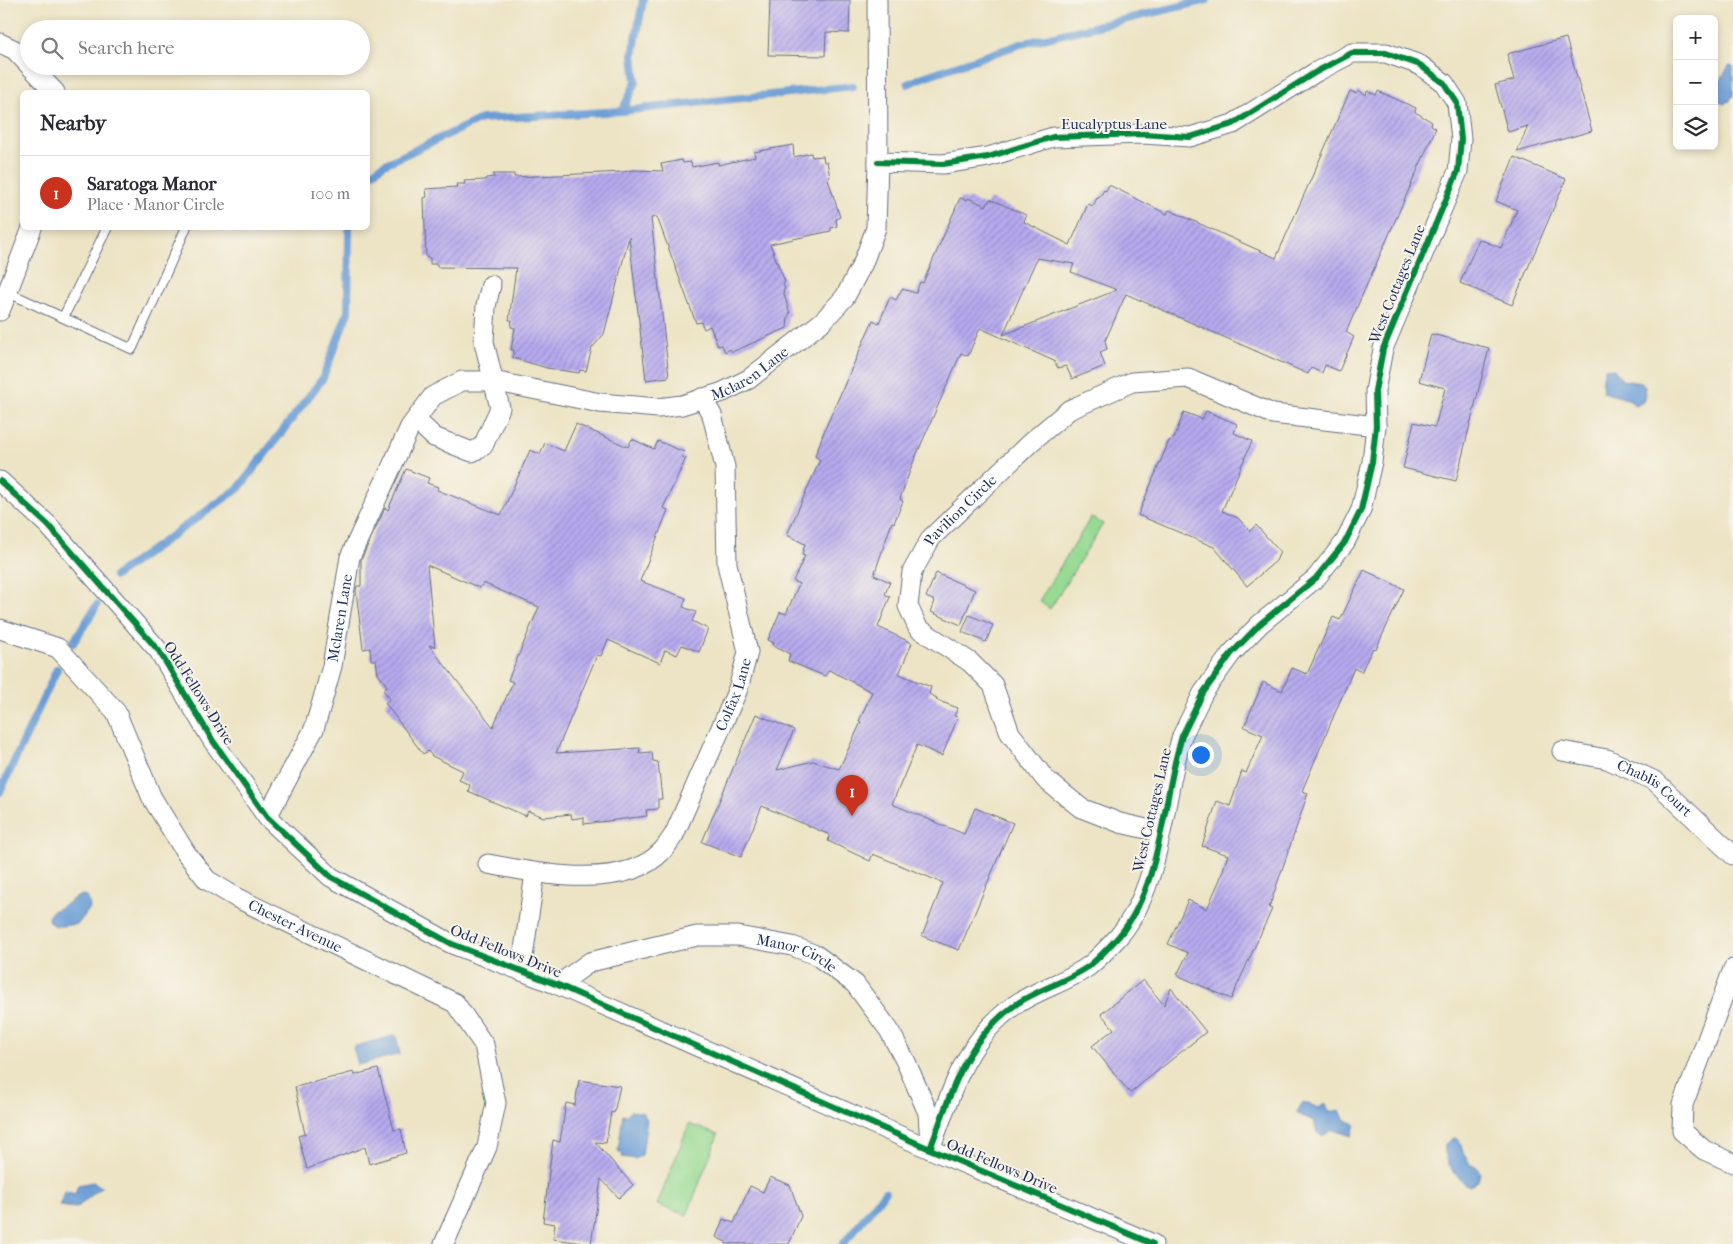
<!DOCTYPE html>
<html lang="en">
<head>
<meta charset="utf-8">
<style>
	body { margin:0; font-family:"IM FELL French Canon",serif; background:#f2f2f3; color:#2b2b33 }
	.controls { position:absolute; right:15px; top:15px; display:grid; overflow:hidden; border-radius:8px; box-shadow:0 2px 8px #0003 }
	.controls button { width:45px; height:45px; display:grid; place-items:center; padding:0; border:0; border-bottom:1px solid #e1e1e2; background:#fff; color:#2b2b33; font:25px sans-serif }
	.you { position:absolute; left:1200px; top:754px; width:18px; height:18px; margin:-12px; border:4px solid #fff; border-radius:50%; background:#1a73e8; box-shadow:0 0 0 8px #1a73e833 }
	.badge { display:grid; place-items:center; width:32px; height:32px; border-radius:50%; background:#c8321e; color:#fff; font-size:16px; font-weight:700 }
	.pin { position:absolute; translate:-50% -41px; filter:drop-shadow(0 1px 2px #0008) }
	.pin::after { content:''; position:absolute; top:26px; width:18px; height:15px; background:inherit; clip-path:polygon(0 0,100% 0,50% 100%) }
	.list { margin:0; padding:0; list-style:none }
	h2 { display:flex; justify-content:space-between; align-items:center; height:65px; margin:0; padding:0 20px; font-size:21px }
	h2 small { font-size:16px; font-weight:400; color:#7c7c81 }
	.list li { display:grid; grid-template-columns:32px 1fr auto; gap:15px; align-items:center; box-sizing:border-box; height:75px; padding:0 20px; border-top:1px solid #e1e1e2 }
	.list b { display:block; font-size:19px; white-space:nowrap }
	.list p { margin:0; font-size:16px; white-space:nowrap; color:#7c7c81 }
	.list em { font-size:16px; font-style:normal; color:#7c7c81 }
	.icon { flex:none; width:28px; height:28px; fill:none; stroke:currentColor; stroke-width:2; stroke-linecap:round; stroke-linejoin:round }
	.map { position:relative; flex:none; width:1733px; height:1244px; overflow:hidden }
	.search { position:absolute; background:#fff; box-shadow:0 2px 8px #0003; left:20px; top:20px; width:350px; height:55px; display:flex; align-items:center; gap:12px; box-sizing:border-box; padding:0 18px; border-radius:28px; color:#7c7c81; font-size:19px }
	.panel { position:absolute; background:#fff; box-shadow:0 2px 8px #0003; left:20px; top:90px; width:350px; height:140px; border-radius:8px }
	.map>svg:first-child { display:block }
	.pitch { fill:#97da92; stroke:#598478 }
	.water { fill:#6a9dd5; stroke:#42669a }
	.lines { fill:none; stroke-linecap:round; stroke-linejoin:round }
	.stream { stroke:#6a9dd5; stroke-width:8 }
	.building { fill:url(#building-hatch); fill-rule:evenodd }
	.service-casing { stroke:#646e82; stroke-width:11 }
	.minor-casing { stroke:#646e82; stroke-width:21 }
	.service { stroke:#fff; stroke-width:9 }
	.minor { stroke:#fff; stroke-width:19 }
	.cycleway-casing { stroke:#f7f3e8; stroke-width:9 }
	.cycleway { stroke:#00873e; stroke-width:6 }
	.labels { text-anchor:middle; stroke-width:4; stroke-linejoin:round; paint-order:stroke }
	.street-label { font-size:15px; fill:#1b2f5e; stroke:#f7f3e8 }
</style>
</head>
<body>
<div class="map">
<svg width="1733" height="1244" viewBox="0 0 1733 1244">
	<defs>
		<pattern id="building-hatch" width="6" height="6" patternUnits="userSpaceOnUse" patternTransform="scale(1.25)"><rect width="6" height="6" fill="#b7aaef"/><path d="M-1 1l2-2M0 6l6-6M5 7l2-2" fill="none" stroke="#948bc5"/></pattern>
	</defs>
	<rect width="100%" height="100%" fill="#f7f3e8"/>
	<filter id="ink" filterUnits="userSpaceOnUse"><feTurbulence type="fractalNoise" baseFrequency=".02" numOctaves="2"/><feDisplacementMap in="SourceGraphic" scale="10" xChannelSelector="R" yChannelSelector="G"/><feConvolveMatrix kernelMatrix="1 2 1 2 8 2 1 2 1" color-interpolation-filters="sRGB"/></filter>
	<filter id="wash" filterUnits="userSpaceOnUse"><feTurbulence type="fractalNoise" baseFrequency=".0096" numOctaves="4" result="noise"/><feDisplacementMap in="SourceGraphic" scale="20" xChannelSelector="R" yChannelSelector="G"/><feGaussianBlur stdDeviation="1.12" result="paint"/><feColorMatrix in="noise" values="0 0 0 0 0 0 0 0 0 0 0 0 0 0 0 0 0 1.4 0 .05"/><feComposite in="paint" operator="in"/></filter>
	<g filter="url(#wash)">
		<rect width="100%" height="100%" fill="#ede4c5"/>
		<g class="pitch">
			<polygon points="1091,517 1103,524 1050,609 1039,601"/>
			<polygon points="689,1124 718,1135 687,1215 657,1205"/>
		</g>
		<g class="water">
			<polygon points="1729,65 1733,66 1733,95 1729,102 1727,101 1725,104 1715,99 1714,92"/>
			<polygon points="1605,368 1614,369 1622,380 1641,383 1645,386 1646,396 1642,403 1635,405 1627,399 1603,392 1602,382"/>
			<path d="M83,895L88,898L90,908L78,924C67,924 58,930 49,922L48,917L52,911C64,908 71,898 83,895Z"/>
			<polygon points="396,1035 400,1054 358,1065 353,1047"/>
			<polygon points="1303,1102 1319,1108 1325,1103 1329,1112 1340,1110 1344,1119 1355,1124 1352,1136 1333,1130 1322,1136 1317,1133 1314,1121 1298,1114 1297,1112"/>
			<polygon points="630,1111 642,1112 647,1119 642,1155 635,1159 622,1157 623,1154 618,1151 623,1115 627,1115"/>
			<path d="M1454,1138L1459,1139L1464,1156L1468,1157L1467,1160L1470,1165L1476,1166L1480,1173L1478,1181L1470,1186C1457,1182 1442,1157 1445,1144Z"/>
			<polygon points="93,1182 102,1187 76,1208 59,1206 65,1191 75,1194 78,1185"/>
		</g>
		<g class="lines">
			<g class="stream">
				<polyline points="908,84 923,77 1021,44 1207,0"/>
				<polyline points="622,111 853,86"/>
				<polyline points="368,176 383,165 481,119 622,111 636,82 633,55 643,0"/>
				<polyline points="115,576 239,488 323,378 348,312 349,228"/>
				<polyline points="73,643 97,605"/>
				<polyline points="0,792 57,669"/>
				<polyline points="843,1244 885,1192"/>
			</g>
		</g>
		<g id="blocks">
			<g class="building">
				<polygon points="770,0 850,0 849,33 826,32 825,56 768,55"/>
				<polygon points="1566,38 1592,131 1517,152 1528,126 1508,132 1495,85 1514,80 1507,54"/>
				<path d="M1358,90L1366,95L1367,91L1376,95L1378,91L1416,108L1415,112L1432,122L1431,125L1436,128L1346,332L1354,337L1339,371L1325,365L1322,373L1311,368L1308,374L1126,294L1105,341L1107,349L1100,352L1105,366L1072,379L1066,366L1058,368L1054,361L980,328L968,356L961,353L912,465L900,499L903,501L894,523L892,522L874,575L890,582L885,594L890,597L878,627L912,643L899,674L931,687L929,694L937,698L936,700L958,708L954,716L958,717L942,756L917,745L892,804L964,834L975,808L1013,823L959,950L922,936L943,883L873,854L870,861L828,841L830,835L762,806L741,857L702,842L756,714L794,730L777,770L813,761L839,769L861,722L859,721L872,692L829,670L825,676L788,661L790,654L773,646L774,643L768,640L780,612L786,614L799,584L793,581L805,556L802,555L805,544L787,535L820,460L815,456L825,429L873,320L879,323L890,297L896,300L902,289L916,293L920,282L923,283L960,198L967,200L968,198L986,206L990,199L1026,215L1024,222L1070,245L1088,204L1093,206L1097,198H1099L1104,190L1106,191L1109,185L1167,214L1169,210L1276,258L1350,91L1356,93ZM1037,258L1074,264L1071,272L1117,290L1003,335Z"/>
				<polygon points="793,145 794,157 811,153 812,157 823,156 824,162 827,162 830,177 828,179 840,217 836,219 837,226 831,228 831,231 770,244 785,282 783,284 785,289 783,291 790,314 788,316 787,328 732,352 730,349 725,352 722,345 718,346 710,326 704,329 701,322 696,323 657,217 651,218 669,377 646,380 629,237 604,334 592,348 586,371 580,370 579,373 547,368 513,358 514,350 511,350 515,328 511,327 512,320 509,320 516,268 437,267 437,264 430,264 430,258 426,257 424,198 427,197 426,189 457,187 456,184 465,184 464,181 485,180 486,178 494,177 493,174 514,174 514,177 623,172 633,170 663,171 661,164 682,160 683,163 691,162 692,167 718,162 718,165 755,157 754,152"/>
				<polygon points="1514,157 1566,179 1512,305 1460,283 1479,239 1501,248 1517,210 1496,201"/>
				<polygon points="1431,334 1489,348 1456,481 1403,468 1414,422 1435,427 1445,388 1419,381"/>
				<polygon points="1206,411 1237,424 1234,433 1252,441 1222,511 1238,518 1250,531 1256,525 1280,552 1276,561 1247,586 1214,547 1138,515 1169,441 1174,438 1184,412 1202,419"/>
				<path d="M576,424L628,447L632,439L654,449L658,441L684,452L682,457L686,458L663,508L668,510L640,581L686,598L683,607L696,612L692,621L708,629L699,652L682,645L677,655L665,650L660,663L608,640L601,656L597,655L556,753L640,748L639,753L652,752L653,761L658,762L662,799H658V809L646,810L647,816L584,824V817L572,819L571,814L544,817L528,811L526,816L468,791L470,785L459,780L463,771L432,756L428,751L423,754L385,703L390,699L383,690L387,686L378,674L376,660H371L370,648L363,649L356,591L357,586H361V560L385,508L388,510L406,469L429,478L427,483L438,487L437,490L501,515L530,450L540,454L545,443L564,451ZM427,565L480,588L483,583L539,607L508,680L513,682L493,727L429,645L435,647Z"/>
				<polygon points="1364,570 1404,589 1376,649 1373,648 1361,672 1354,668 1302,791 1308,793 1269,908 1272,909 1231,999 1177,975 1188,953 1168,944 1188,900 1207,909 1220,879 1228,855 1202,846 1217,801 1230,806 1242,771 1246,773 1263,735 1244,727 1263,682 1282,691 1292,668 1307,674 1333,617 1340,620"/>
				<polygon points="936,573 975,590 961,625 931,612 935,601 926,597"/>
				<polygon points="969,615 993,625 986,642 962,632"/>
				<polygon points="1143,980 1164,1005 1171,988 1206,1032 1130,1093 1092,1046 1114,1029 1101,1014"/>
				<polygon points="378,1069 394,1130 401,1129 406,1153 369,1164 365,1147 307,1169 298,1136 305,1134 295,1087 354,1072 354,1075"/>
				<polygon points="579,1080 620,1086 614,1113 611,1112 606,1143 595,1142 633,1185 619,1198 601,1179 591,1244 553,1239 555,1224 543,1222 553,1140 560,1142 566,1103 575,1105"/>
				<polygon points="770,1177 790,1185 801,1216 789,1244 726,1244 726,1242 716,1237 723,1219 734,1223 750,1186 763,1192"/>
			</g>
		</g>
	</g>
	<g filter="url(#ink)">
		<use href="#blocks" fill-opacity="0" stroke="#646e82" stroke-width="1"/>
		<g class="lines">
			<g class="service-casing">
				<g id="service">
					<polyline points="7,292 132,349 186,228"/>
					<polyline points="64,316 107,228"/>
				</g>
			</g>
			<g class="minor-casing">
				<g id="minor">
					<polyline points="0,43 15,50 29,65"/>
					<polyline points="30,66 55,92"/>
					<path d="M878,162L943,164L988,157L1053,137L1143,134L1190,137L1233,124L1316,72L1352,53H1386L1420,65L1444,83L1457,103L1461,139L1458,171L1383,349L1375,391L1376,426L1372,462L1361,510L1345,542L1316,578L1260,624L1231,654L1203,693L1182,736L1177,754C1162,813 1159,888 1119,936C1110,946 1099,958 1089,966C1067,982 1038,989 1015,1005C963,1042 952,1092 930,1149"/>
					<polyline points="0,311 32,228"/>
					<polyline points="416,420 434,437 472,452 483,446 500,408 484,342 486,306 491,285"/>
					<polyline points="0,481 48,525 159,651 213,741 267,817 331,877 452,944 558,985 930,1149 1153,1244"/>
					<path id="s1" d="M0,629L58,648L116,712L152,798L186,853L207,880L237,898L455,1003L484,1045L496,1103L487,1147L444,1244"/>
					<path id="s2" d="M1562,751L1607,759L1655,781L1733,855"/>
					<path id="s3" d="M267,817L314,729L322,702L332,666L350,557L410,427L433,396L462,381H493L600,403L658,408L682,405L723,392L749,379L823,321L845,297L863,263L876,228L878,162L877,0"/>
					<path id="s4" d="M1160,832L1120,823L1081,808L1045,779L1010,733L993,685L970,662L918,628L908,606L912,572L931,538L1031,442L1069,410L1132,382L1188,378L1273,414L1376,426"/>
					<path id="s5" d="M488,864C536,873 624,892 662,851C667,846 670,840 674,835L738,689L748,652L727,564L725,467L712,415L702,398"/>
					<polyline points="1733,969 1683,1105 1682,1131 1704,1150 1733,1163"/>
					<polyline points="521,971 535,873"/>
					<path id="s6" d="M558,985L590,962L697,936H738L792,946L816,955L855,984L889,1030L906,1062L928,1113L930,1143"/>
				</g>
			</g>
			<use href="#service" class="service"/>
			<use href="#minor" class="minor"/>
			<g class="cycleway-casing">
				<g id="cycleway">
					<path d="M878,162L943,164L988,157L1053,137L1143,134L1190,137L1233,124L1316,72L1352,53H1386L1420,65L1444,83L1457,103L1461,139L1458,171L1383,349L1375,391L1376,426L1372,462L1361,510L1345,542L1316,578L1260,624L1231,654L1203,693L1182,736L1177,754C1162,813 1159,888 1119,936C1110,946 1099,958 1089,966C1067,982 1038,989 1015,1005C963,1042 952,1092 930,1149"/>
					<polyline points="0,481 48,525 159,651 213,741 267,817 331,877 452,944 558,985 930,1149 1153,1244"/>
				</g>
			</g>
			<use href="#cycleway" class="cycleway"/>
		</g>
	</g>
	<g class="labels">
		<g class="street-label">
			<text x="1114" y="129">Eucalyptus Lane</text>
			<text transform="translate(1397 284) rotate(-68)" y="5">West Cottages Lane</text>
			<text dy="5" stroke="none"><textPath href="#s3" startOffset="788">Mclaren Lane</textPath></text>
			<text dy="5" stroke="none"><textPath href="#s4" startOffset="470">Pavilion Circle</textPath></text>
			<text dy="5" stroke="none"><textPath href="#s3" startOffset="214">Mclaren Lane</textPath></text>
			<text transform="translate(199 693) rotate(58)" y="5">Odd Fellows Drive</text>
			<text dy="5" stroke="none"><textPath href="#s5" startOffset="354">Colfax Lane</textPath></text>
			<text dy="5" stroke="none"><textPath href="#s2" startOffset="102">Chablis Court</textPath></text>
			<text transform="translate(1152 810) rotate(-77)" y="5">West Cottages Lane</text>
			<text dy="5" stroke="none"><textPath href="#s1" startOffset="439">Chester Avenue</textPath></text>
			<text transform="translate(506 951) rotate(22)" y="5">Odd Fellows Drive</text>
			<text dy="5" stroke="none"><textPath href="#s6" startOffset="252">Manor Circle</textPath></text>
			<text transform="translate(1002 1166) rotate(23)" y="5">Odd Fellows Drive</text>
		</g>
	</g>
</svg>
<div class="controls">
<button>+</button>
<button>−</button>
<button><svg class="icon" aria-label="layers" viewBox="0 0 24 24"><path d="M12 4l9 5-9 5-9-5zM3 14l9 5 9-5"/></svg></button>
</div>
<div class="you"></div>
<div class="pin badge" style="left:852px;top:816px">1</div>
<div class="search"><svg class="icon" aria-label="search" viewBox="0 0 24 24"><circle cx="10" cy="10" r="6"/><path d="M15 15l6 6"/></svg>Search here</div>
<section class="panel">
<h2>Nearby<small></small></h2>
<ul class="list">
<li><span class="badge">1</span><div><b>Saratoga Manor</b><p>Place · Manor Circle</p></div><em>100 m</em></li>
</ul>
</section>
</div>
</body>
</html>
